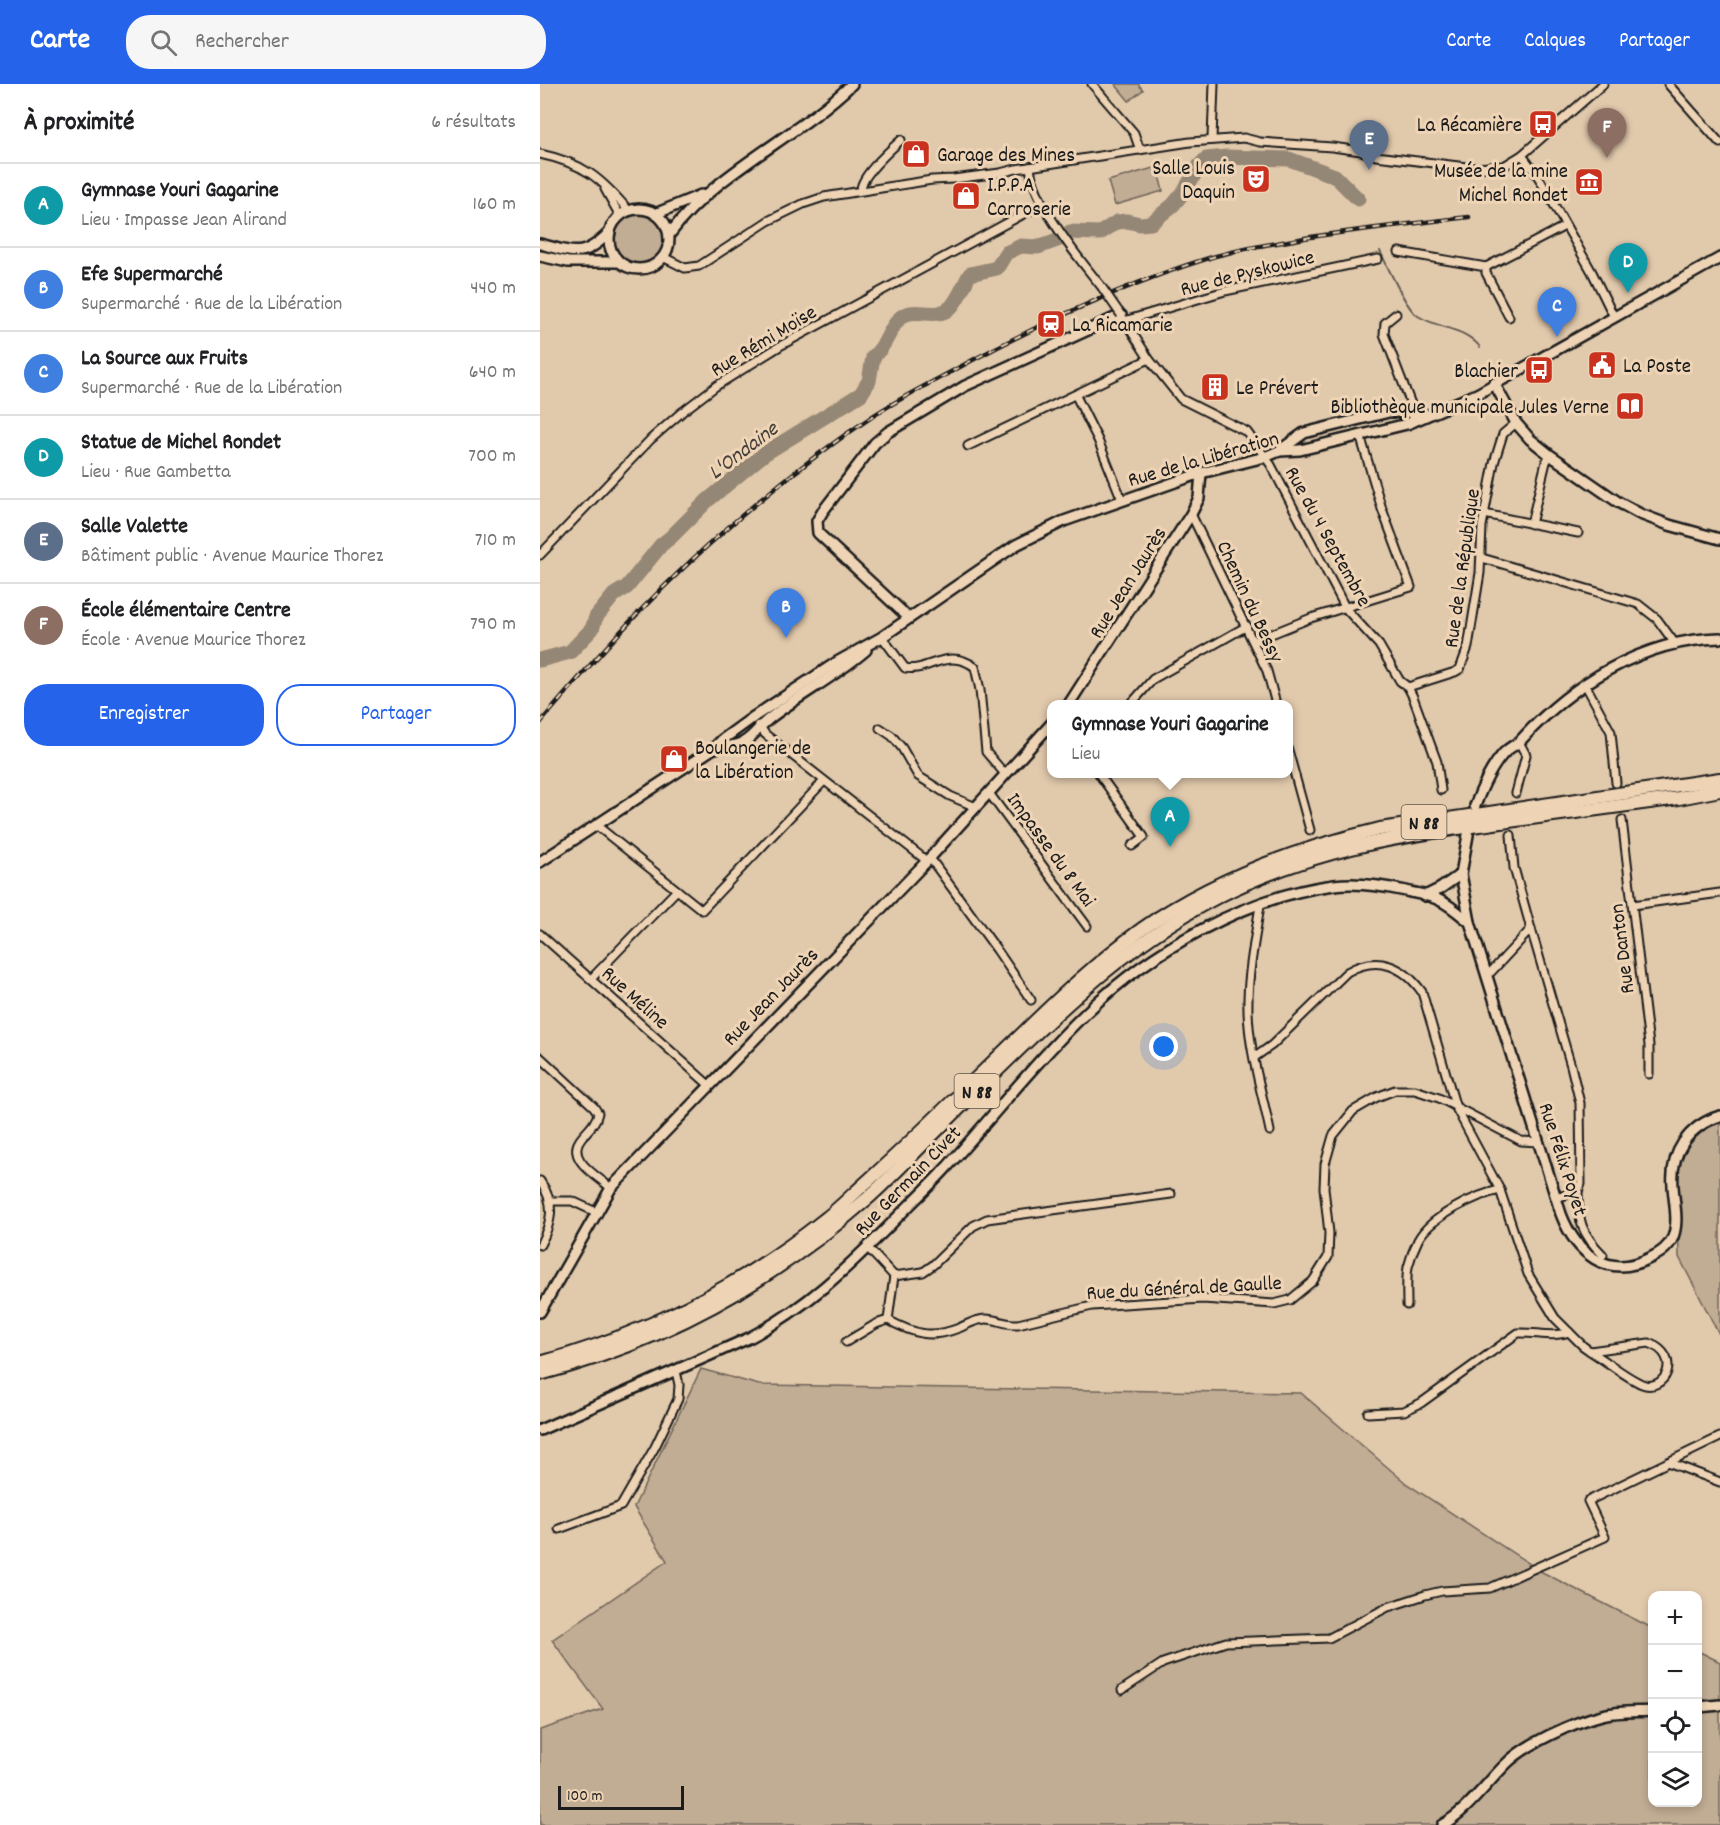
<!DOCTYPE html>
<html lang="fr">
<head>
<meta charset="utf-8">
<style>
	body { margin:0; font-family:Dekko,sans-serif; background:#f6f6f6; color:#202124 }
	.controls { position:absolute; right:18px; bottom:18px; display:grid; overflow:hidden; border-radius:12px; box-shadow:0 3px 9px #0003 }
	.controls button { width:54px; height:54px; display:grid; place-items:center; padding:0; border:0; border-bottom:2px solid #e0e0e0; background:#fff; color:#202124; font:30px sans-serif }
	.scale { position:absolute; left:18px; bottom:15px; width:126px; box-sizing:border-box; padding-left:6px; border:3px solid #1c1c1c; border-top:0; font-size:16px; line-height:21px; white-space:nowrap; color:#1c1c1c; -webkit-text-stroke:4px #eed4b5; paint-order:stroke }
	.you { position:absolute; left:624px; top:963px; width:21px; height:21px; margin:-15px; border:4px solid #fff; border-radius:50%; background:#1a73e8; box-shadow:0 0 0 9px #1a73e833 }
	.badge { display:grid; place-items:center; width:39px; height:39px; border-radius:50%; background:#2563eb; color:#fff; font-size:20px; font-weight:700 }
	.pin { position:absolute; translate:-50% -50px; filter:drop-shadow(0 2px 3px #0008) }
	.pin::after { content:''; position:absolute; top:32px; width:21px; height:18px; background:inherit; clip-path:polygon(0 0,100% 0,50% 100%) }
	.popup { position:absolute; left:507px; top:616px; width:246px; height:78px; box-sizing:border-box; display:grid; place-content:center; border-radius:12px; background:#fff; filter:drop-shadow(0 2px 4px #0005); font-size:20px; white-space:nowrap; color:#757577 }
	.popup b { font-size:22px; color:#202124 }
	.popup::after { content:''; position:absolute; left:50%; top:100%; margin-left:-12px; border:12px solid transparent; border-top-color:#fff }
	.list { margin:0; padding:0; list-style:none }
	h2 { display:flex; justify-content:space-between; align-items:center; height:78px; margin:0; padding:0 24px; font-size:26px }
	h2 small { font-size:20px; font-weight:400; color:#757577 }
	.list li { display:grid; grid-template-columns:39px 1fr auto; gap:18px; align-items:center; box-sizing:border-box; height:84px; padding:0 24px; border-top:2px solid #e0e0e0 }
	.list b { display:block; font-size:22px; white-space:nowrap }
	.list p { margin:0; font-size:20px; white-space:nowrap; color:#757577 }
	.list em { font-size:20px; font-style:normal; color:#757577 }
	.actions { display:flex; gap:12px; padding:18px 24px }
	.actions a { flex:1; padding:14px 0; border:2px solid #2563eb; border-radius:24px; text-align:center; font-size:21px; color:#2563eb }
	.actions .main { background:#2563eb; color:#fff }
	.icon { flex:none; width:33px; height:33px; fill:none; stroke:currentColor; stroke-width:2; stroke-linecap:round; stroke-linejoin:round }
	.map { position:relative; flex:none; width:1180px; height:1741px; overflow:hidden }
	header { display:flex; align-items:center; gap:36px; box-sizing:border-box; height:84px; padding:0 30px; background:#2563eb; color:#fff }
	header strong { font-size:28px }
	nav { display:flex; gap:33px; margin-inline-start:auto; font-size:21px }
	.search { width:420px; height:54px; background:#f6f6f6; display:flex; align-items:center; gap:15px; box-sizing:border-box; padding:0 21px; border-radius:24px; color:#757577; font-size:22px }
	main { display:flex }
	aside { flex:1; background:#fff }
	.map>svg:first-child { display:block }
	.green { fill:#c1ac94; stroke:#6e6458; stroke-width:1.5 }
	.lines { fill:none; stroke-linecap:round; stroke-linejoin:round }
	.stream { stroke:#655c51; stroke-width:2 }
	.river { stroke:#958774; stroke-width:15 }
	.street-casing { stroke:#1c1c1c; stroke-width:11 }
	.secondary-casing { stroke:#1c1c1c; stroke-width:14 }
	.highway-casing { stroke:#1c1c1c; stroke-width:16 }
	.street { stroke:#eed4b5; stroke-width:7 }
	.secondary { stroke:#eed4b5; stroke-width:9 }
	.highway { stroke:#eed4b5; stroke-width:12 }
	.rail-casing { stroke:#1c1c1c; stroke-width:4.5 }
	.rail { stroke:#eed4b5; stroke-width:2; stroke-dasharray:7; stroke-linecap:butt }
	.street-bridge-casing { stroke:#1c1c1c; stroke-width:11; stroke-linecap:butt }
	.street-bridge { stroke:#eed4b5; stroke-width:7 }
	.labels { text-anchor:middle; stroke-width:6; stroke-linejoin:round; paint-order:stroke }
	.shield { fill:#eed4b5; stroke:#5b534a; stroke-width:1.5 }
	.shield-label { font-size:20px; font-weight:bold; fill:#1c1c1c }
	.poi-label { font-size:21px; fill:#1c1c1c; stroke:#eed4b5; text-anchor:start }
	.street-label { font-size:21px; fill:#1c1c1c; stroke:#eed4b5 }
	.water-label { font-size:22px; font-style:italic; fill:#46413b; stroke:#eed4b5 }
</style>
</head>
<body>
<header>
<strong>Carte</strong>
<div class="search"><svg class="icon" aria-label="search" viewBox="0 0 24 24"><circle cx="10" cy="10" r="6"/><path d="M15 15l6 6"/></svg>Rechercher</div>
<nav><a>Carte</a><a>Calques</a><a>Partager</a></nav>
</header>
<main>
<aside>
<h2>À proximité<small>6 résultats</small></h2>
<ul class="list">
<li><span class="badge" style="background:#0f9aa8">A</span><div><b>Gymnase Youri Gagarine</b><p>Lieu · Impasse Jean Alirand</p></div><em>160 m</em></li>
<li><span class="badge" style="background:#3f7fe0">B</span><div><b>Efe Supermarché</b><p>Supermarché · Rue de la Libération</p></div><em>440 m</em></li>
<li><span class="badge" style="background:#3f7fe0">C</span><div><b>La Source aux Fruits</b><p>Supermarché · Rue de la Libération</p></div><em>640 m</em></li>
<li><span class="badge" style="background:#0f9aa8">D</span><div><b>Statue de Michel Rondet</b><p>Lieu · Rue Gambetta</p></div><em>700 m</em></li>
<li><span class="badge" style="background:#5c6f8a">E</span><div><b>Salle Valette</b><p>Bâtiment public · Avenue Maurice Thorez</p></div><em>710 m</em></li>
<li><span class="badge" style="background:#8d6e63">F</span><div><b>École élémentaire Centre</b><p>École · Avenue Maurice Thorez</p></div><em>790 m</em></li>
</ul>
<div class="actions"><a class="main">Enregistrer</a><a>Partager</a></div>
</aside>
<div class="map">
<svg width="1180" height="1741" viewBox="0 0 1180 1741">
	<rect width="100%" height="100%" fill="#e1c9ac"/>
	<filter id="ink" filterUnits="userSpaceOnUse"><feTurbulence type="fractalNoise" baseFrequency=".0167" numOctaves="2"/><feDisplacementMap in="SourceGraphic" scale="12" xChannelSelector="R" yChannelSelector="G"/><feConvolveMatrix kernelMatrix="1 2 1 2 8 2 1 2 1" color-interpolation-filters="sRGB"/></filter>
	<g filter="url(#ink)">
		<g class="green">
			<polygon points="575,0 598,0 603,6 589,17"/>
			<polygon points="617,83 623,107 575,121 568,97"/>
			<circle cx="98" cy="155" r="26"/>
			<polygon points="1180,1039 1180,1252 1139,1173 1137,1077 1147,1060 1165,1042"/>
			<polygon points="161,1285 219,1301 761,1309 867,1400 1002,1488 1112,1544 1112,1718 1158,1718 1158,1567 1180,1578 1180,1741 0,1741 0,1646 63,1625 12,1556 127,1477 94,1423"/>
		</g>
		<g class="lines">
			<path class="stream" d="M840,167C847,181 866,225 878,232C899,245 924,243 940,263"/>
			<g class="river">
				<polyline points="530,148 560,149 577,138 587,137 600,140 611,139 633,121 643,109 660,81 666,75 687,73 749,75 795,92 818,115"/>
				<path d="M0,576L30,568L52,545L56,533L74,511L87,503L121,461L131,453L168,416L207,384L224,370L321,310L329,297L333,273C347,261 348,247 359,235C373,220 396,238 411,223C419,215 424,200 430,190L457,184L466,169L481,162L498,163L520,155"/>
			</g>
			<g class="street-casing">
				<g id="street">
					<polyline points="552,0 594,49 600,66"/>
					<polyline points="1128,0 1180,59"/>
					<polyline points="672,55 674,0"/>
					<path d="M0,70C43,79 61,94 89,127"/>
					<polyline points="982,71 999,94 1052,188 1074,233"/>
					<path d="M490,83C493,118 538,174 561,202"/>
					<polyline points="65,105 80,132"/>
					<path d="M321,105C322,91 350,66 361,56"/>
					<polyline points="859,168 946,183 1025,142"/>
					<polyline points="123,173 145,184 159,182 228,137 263,120 284,113 392,96 413,95 460,89 476,85 650,58 704,54 720,58 792,63 821,67 836,72 935,84 964,82 982,71 1063,0"/>
					<polyline points="946,183 946,189 969,233"/>
					<polyline points="856,230 845,239 844,250 871,320 869,328"/>
					<polyline points="581,231 609,275 641,315 707,348 731,381 806,525 839,561 860,597 868,603 873,613 897,678 901,706"/>
					<polyline points="584,237 685,207 838,175"/>
					<polyline points="536,312 558,356 582,416"/>
					<polyline points="428,362 609,275"/>
					<polyline points="651,430 727,587 736,620"/>
					<polyline points="944,430 1038,449"/>
					<polyline points="991,440 1006,378 1010,371"/>
					<polyline points="0,471 111,355 142,328 176,302 240,262 502,120"/>
					<polyline points="942,474 1098,520 1117,535 1136,561"/>
					<path d="M342,553L365,584C387,589 407,562 435,583L440,606L446,668L465,690"/>
					<polyline points="714,557 771,534 871,503 842,425 820,351"/>
					<polyline points="1045,600 1071,648 1076,699"/>
					<polyline points="868,603 915,588 920,585 928,563 940,489 942,442 954,379 963,350 976,339"/>
					<polyline points="591,620 613,595 707,542"/>
					<polyline points="219,641 225,650 387,777"/>
					<polyline points="340,644 352,652 362,664 378,692 410,712 436,723"/>
					<polyline points="748,666 770,746"/>
					<polyline points="559,690 604,753 592,762"/>
					<polyline points="449,709 547,842"/>
					<polyline points="976,709 986,671 979,658"/>
					<polyline points="1082,736 1109,961 1109,990"/>
					<polyline points="56,741 162,826 284,697"/>
					<polyline points="971,751 974,784 991,845"/>
					<polyline points="390,774 457,866 491,916"/>
					<path d="M720,821C715,856 707,892 708,927C709,967 722,1008 730,1047"/>
					<polyline points="1093,821 1180,809"/>
					<polyline points="0,850 169,1001"/>
					<polyline points="946,889 951,888 991,845 1031,982 1040,1019 1041,1100 1038,1107 1016,1114"/>
					<polyline points="51,895 137,806"/>
					<path d="M0,973L54,1023L58,1029C56,1039 49,1045 42,1053C24,1074 56,1091 71,1104"/>
					<path d="M715,973L732,961L807,888C837,871 863,881 882,908L916,1024L960,1106L988,1190L1015,1234L1043,1262L1050,1267C1065,1276 1087,1294 1102,1300C1124,1309 1144,1273 1109,1259L1050,1267"/>
					<path d="M0,1097C16,1120 12,1138 0,1161"/>
					<path d="M1038,1107C1038,1137 1041,1149 1063,1171"/>
					<polyline points="10,1117 32,1117 58,1129"/>
					<polyline points="327,1163 354,1192 383,1188 393,1181 433,1142 447,1135 631,1110"/>
					<path d="M867,1221C867,1209 866,1195 868,1183C870,1175 874,1164 878,1156C890,1133 935,1111 960,1106"/>
					<path d="M348,1236C374,1250 391,1255 419,1244C428,1240 436,1235 446,1235C457,1235 466,1241 478,1240L552,1222L663,1215L734,1220L750,1216L773,1197L788,1173L789,1149L784,1104L785,1080L793,1052L813,1027L837,1013L855,1006H875L899,1014L981,1057L999,1058"/>
					<polyline points="306,1258 336,1240 348,1236 354,1192"/>
					<path d="M828,1329L864,1327L881,1319L978,1249C996,1248 1013,1254 1029,1248"/>
					<polyline points="1128,1378 1180,1398"/>
					<polyline points="19,1445 81,1422 115,1363 138,1315 139,1301 136,1287"/>
					<polyline points="582,1606 623,1579 686,1558 789,1554 848,1523 885,1511 902,1507 950,1504 1065,1453 1048,1417 1180,1353"/>
				</g>
			</g>
			<g class="secondary-casing">
				<g id="secondary">
					<circle cx="99" cy="155" r="30"/>
					<polyline points="115,130 161,111"/>
					<path d="M129,151C176,87 255,55 312,0"/>
					<path d="M0,160C35,169 43,175 70,148"/>
					<polyline points="0,172 28,178 79,178"/>
					<polyline points="954,299 976,339 990,355 1010,371 1078,418 1100,430 1129,441 1180,455"/>
					<polyline points="739,367 764,349 849,328 869,328 879,334"/>
					<polyline points="369,534 278,449 277,437 283,427 335,359 348,348 425,302 581,231"/>
					<polyline points="529,620 651,430 659,414 661,389"/>
					<path d="M175,664C183,662 195,663 202,659C214,653 220,641 230,634C261,610 296,592 326,566"/>
					<path d="M935,722C942,703 950,685 963,670C968,664 976,661 981,656C1032,600 1102,556 1180,554"/>
					<path d="M928,751L921,790L930,838L1021,1130C1036,1169 1067,1196 1110,1174C1119,1170 1129,1163 1133,1153C1139,1137 1134,1119 1133,1102C1130,1069 1148,1042 1180,1032"/>
					<polyline points="0,778 174,664 182,656 215,632 297,578 342,553 476,461 524,437 661,389 725,373 739,367 760,366 867,340 937,310 1180,174"/>
					<polyline points="885,812 901,804 921,790"/>
					<polyline points="0,1228 71,1104 387,777 512,639"/>
					<path d="M0,1346L209,1254C267,1223 304,1187 350,1141C369,1121 389,1103 407,1083C454,1031 497,976 547,928C610,867 707,812 794,801C818,798 843,802 866,807C877,810 891,811 901,817C911,822 921,831 930,838"/>
					<polyline points="1158,1623 1180,1621"/>
					<path d="M902,1741C927,1727 945,1701 965,1681C985,1660 1034,1638 1062,1631C1078,1627 1096,1628 1112,1627"/>
				</g>
			</g>
			<g class="highway-casing">
				<g id="highway">
					<path d="M0,1279C103,1251 200,1203 284,1136C300,1124 314,1109 329,1096C381,1049 430,1000 480,952C519,914 558,877 602,845C673,795 756,765 840,745L1180,695"/>
					<path d="M0,1290C123,1258 233,1197 328,1114C348,1096 366,1077 385,1058C475,970 563,872 677,813C773,764 864,751 969,737C1026,729 1082,722 1139,714L1180,706"/>
				</g>
			</g>
			<use href="#street" class="street"/>
			<use href="#secondary" class="secondary"/>
			<use href="#highway" class="highway"/>
			<g class="rail-casing">
				<path id="rail" d="M0,639C52,578 105,518 165,464C218,416 274,371 333,332C363,312 397,296 429,278C506,237 585,200 669,174C702,164 737,159 771,153C823,145 876,139 929,133"/>
			</g>
			<use href="#rail" class="rail"/>
			<g class="street-bridge-casing">
				<polyline id="street-bridge" points="561,202 581,231"/>
			</g>
			<use href="#street-bridge" class="street-bridge"/>
		</g>
	</g>
	<defs>
		<g id="bus-square" transform="scale(1.5)"><rect x="-9" y="-9" width="18" height="18" rx="4" fill="#c8321e" stroke="#eed4b5"/><path d="M-5-6H5V4H4V6H2V4H-2V6H-4V4H-5ZM-3.5-4V0h7V-4ZM-3.5 1.2v1.5H-2V1.2ZM2 1.2v1.5H3.5V1.2Z" fill="#fff"/></g>
		<g id="shop-square" transform="scale(1.5)"><rect x="-9" y="-9" width="18" height="18" rx="4" fill="#c8321e" stroke="#eed4b5"/><path d="M-5-2.5h2.3a2.7 3.5 0 0 1 5.4 0H5L5.5 6h-11ZM-1.5-2.5h3a1.5 2.3 0 0 0-3 0Z" fill="#fff"/></g>
		<g id="theatre-square" transform="scale(1.5)"><rect x="-9" y="-9" width="18" height="18" rx="4" fill="#c8321e" stroke="#eed4b5"/><path d="M-5-5.5Q0-4 5-5.5V0Q5 5 0 6Q-5 5-5 0ZM-3.3-2.5H-1v1.5H-3.3ZM1-2.5H3.3v1.5H1ZM-2.8 1Q0 5.5 2.8 1Z" fill="#fff"/></g>
		<g id="museum-square" transform="scale(1.5)"><rect x="-9" y="-9" width="18" height="18" rx="4" fill="#c8321e" stroke="#eed4b5"/><path d="M0-6L6-3V-2H-6V-3ZM-5-1h2V3h-2ZM-1-1h2V3h-2ZM3-1h2V3H3ZM-6 4H6V6H-6Z" fill="#fff"/></g>
		<g id="station-square" transform="scale(1.5)"><rect x="-9" y="-9" width="18" height="18" rx="4" fill="#c8321e" stroke="#eed4b5"/><path d="M-3-6H3Q5-6 5-4V2Q5 4 3 4L4.5 6H3L1.5 4h-3L-3 6H-4.5L-3 4Q-5 4-5 2V-4Q-5-6-3-6ZM-3.5-4v3h7v-3ZM-3.5 1v1.5H-2V1ZM2 1v1.5H3.5V1Z" fill="#fff"/></g>
		<g id="civic-square" transform="scale(1.5)"><rect x="-9" y="-9" width="18" height="18" rx="4" fill="#c8321e" stroke="#eed4b5"/><path d="M-.6-6.5H3V-4.5H.6V-3L4-1V1h2V6H-6V1h2V-1L-.6-3ZM-1.2 2.5V6h2.4V2.5Z" fill="#fff"/></g>
		<g id="building-square" transform="scale(1.5)"><rect x="-9" y="-9" width="18" height="18" rx="4" fill="#c8321e" stroke="#eed4b5"/><path d="M-4-6H4V6H1V3H-1V6H-4ZM-2.5-4.3h1.7v1.8h-1.7ZM.8-4.3h1.7v1.8H.8ZM-2.5-1h1.7V.8h-1.7ZM.8-1h1.7V.8H.8Z" fill="#fff"/></g>
		<g id="library-square" transform="scale(1.5)"><rect x="-9" y="-9" width="18" height="18" rx="4" fill="#c8321e" stroke="#eed4b5"/><path d="M-6-4Q-3-5.5-.7-3.5V5Q-3 3-6 4ZM6-4Q3-5.5 .7-3.5V5Q3 3 6 4Z" fill="#fff"/></g>
	</defs>
	<g fill-rule="evenodd">
		<use href="#bus-square" x="1003" y="40"/>
		<use href="#shop-square" x="376" y="70"/>
		<use href="#theatre-square" x="716" y="95"/>
		<use href="#museum-square" x="1049" y="98"/>
		<use href="#shop-square" x="426" y="112"/>
		<use href="#station-square" x="511" y="240"/>
		<use href="#civic-square" x="1062" y="281"/>
		<use href="#bus-square" x="999" y="286"/>
		<use href="#building-square" x="675" y="303"/>
		<use href="#library-square" x="1090" y="322"/>
		<use href="#shop-square" x="134" y="675"/>
	</g>
	<g class="labels">
		<g class="shield">
			<rect x="861.5" y="721" width="45" height="34" rx="4.5"/>
			<rect x="414.5" y="990" width="45" height="34" rx="4.5"/>
		</g>
		<g class="shield-label">
			<text x="884" y="745">N 88</text>
			<text x="437" y="1014">N 88</text>
		</g>
		<g class="poi-label">
			<text x="982" y="47" text-anchor="end">La Récamière</text>
			<text x="397" y="77">Garage des Mines</text>
			<text x="695" y="90" text-anchor="end">Salle Louis<tspan x="695" dy="24">Daquin</tspan></text>
			<text x="1028" y="93" text-anchor="end">Musée de la mine<tspan x="1028" dy="24">Michel Rondet</tspan></text>
			<text x="447" y="107">I.P.P.A<tspan x="447" dy="24">Carroserie</tspan></text>
			<text x="532" y="247">La Ricamarie</text>
			<text x="1083" y="288">La Poste</text>
			<text x="978" y="293" text-anchor="end">Blachier</text>
			<text x="696" y="310">Le Prévert</text>
			<text x="1069" y="329" text-anchor="end">Bibliothèque municipale Jules Verne</text>
			<text x="155" y="670">Boulangerie de<tspan x="155" dy="24">la Libération</tspan></text>
		</g>
		<g class="street-label">
			<text transform="translate(707 188) rotate(-14)" y="7">Rue de Pyskowice</text>
			<text transform="translate(223 256) rotate(-31)" y="7">Rue Rémi Moïse</text>
			<text transform="translate(663 374) rotate(-16)" y="7">Rue de la Libération</text>
			<text transform="translate(789 452) rotate(61)" y="7">Rue du 4 Septembre</text>
			<text transform="translate(921 484) rotate(-82)" y="7">Rue de la République</text>
			<text transform="translate(587 498) rotate(-58)" y="7">Rue Jean Jaurès</text>
			<text transform="translate(711 517) rotate(65)" y="7">Chemin du Bessy</text>
			<text transform="translate(512 765) rotate(54)" y="7">Impasse du 8 Mai</text>
			<text transform="translate(1081 865) rotate(-97)" y="7">Rue Danton</text>
			<text transform="translate(230 912) rotate(-46)" y="7">Rue Jean Jaurès</text>
			<text transform="translate(96 913) rotate(42)" y="7">Rue Méline</text>
			<text transform="translate(1024 1075) rotate(72)" y="7">Rue Félix Poyet</text>
			<text transform="translate(367 1096) rotate(-46)" y="7">Rue Germain Civet</text>
			<text transform="translate(644 1203) rotate(-3)" y="7">Rue du Général de Gaulle</text>
		</g>
		<g class="water-label">
			<text transform="translate(202 365) rotate(-37)" y="8">L'Ondaine</text>
		</g>
	</g>
</svg>
<div class="controls">
<button>+</button>
<button>−</button>
<button><svg class="icon" aria-label="locate" viewBox="0 0 24 24"><circle cx="12" cy="12" r="6"/><path d="M12 2v4M12 18v4M2 12h4M18 12h4"/></svg></button>
<button><svg class="icon" aria-label="layers" viewBox="0 0 24 24"><path d="M12 4l9 5-9 5-9-5zM3 14l9 5 9-5"/></svg></button>
</div>
<div class="scale">100 m</div>
<div class="you"></div>
<div class="pin badge" style="left:630px;top:763px;background:#0f9aa8">A</div>
<div class="popup"><b>Gymnase Youri Gagarine</b>Lieu</div>
<div class="pin badge" style="left:246px;top:554px;background:#3f7fe0">B</div>
<div class="pin badge" style="left:1017px;top:253px;background:#3f7fe0">C</div>
<div class="pin badge" style="left:1088px;top:209px;background:#0f9aa8">D</div>
<div class="pin badge" style="left:829px;top:86px;background:#5c6f8a">E</div>
<div class="pin badge" style="left:1067px;top:74px;background:#8d6e63">F</div>
</div>
</main>
</body>
</html>
